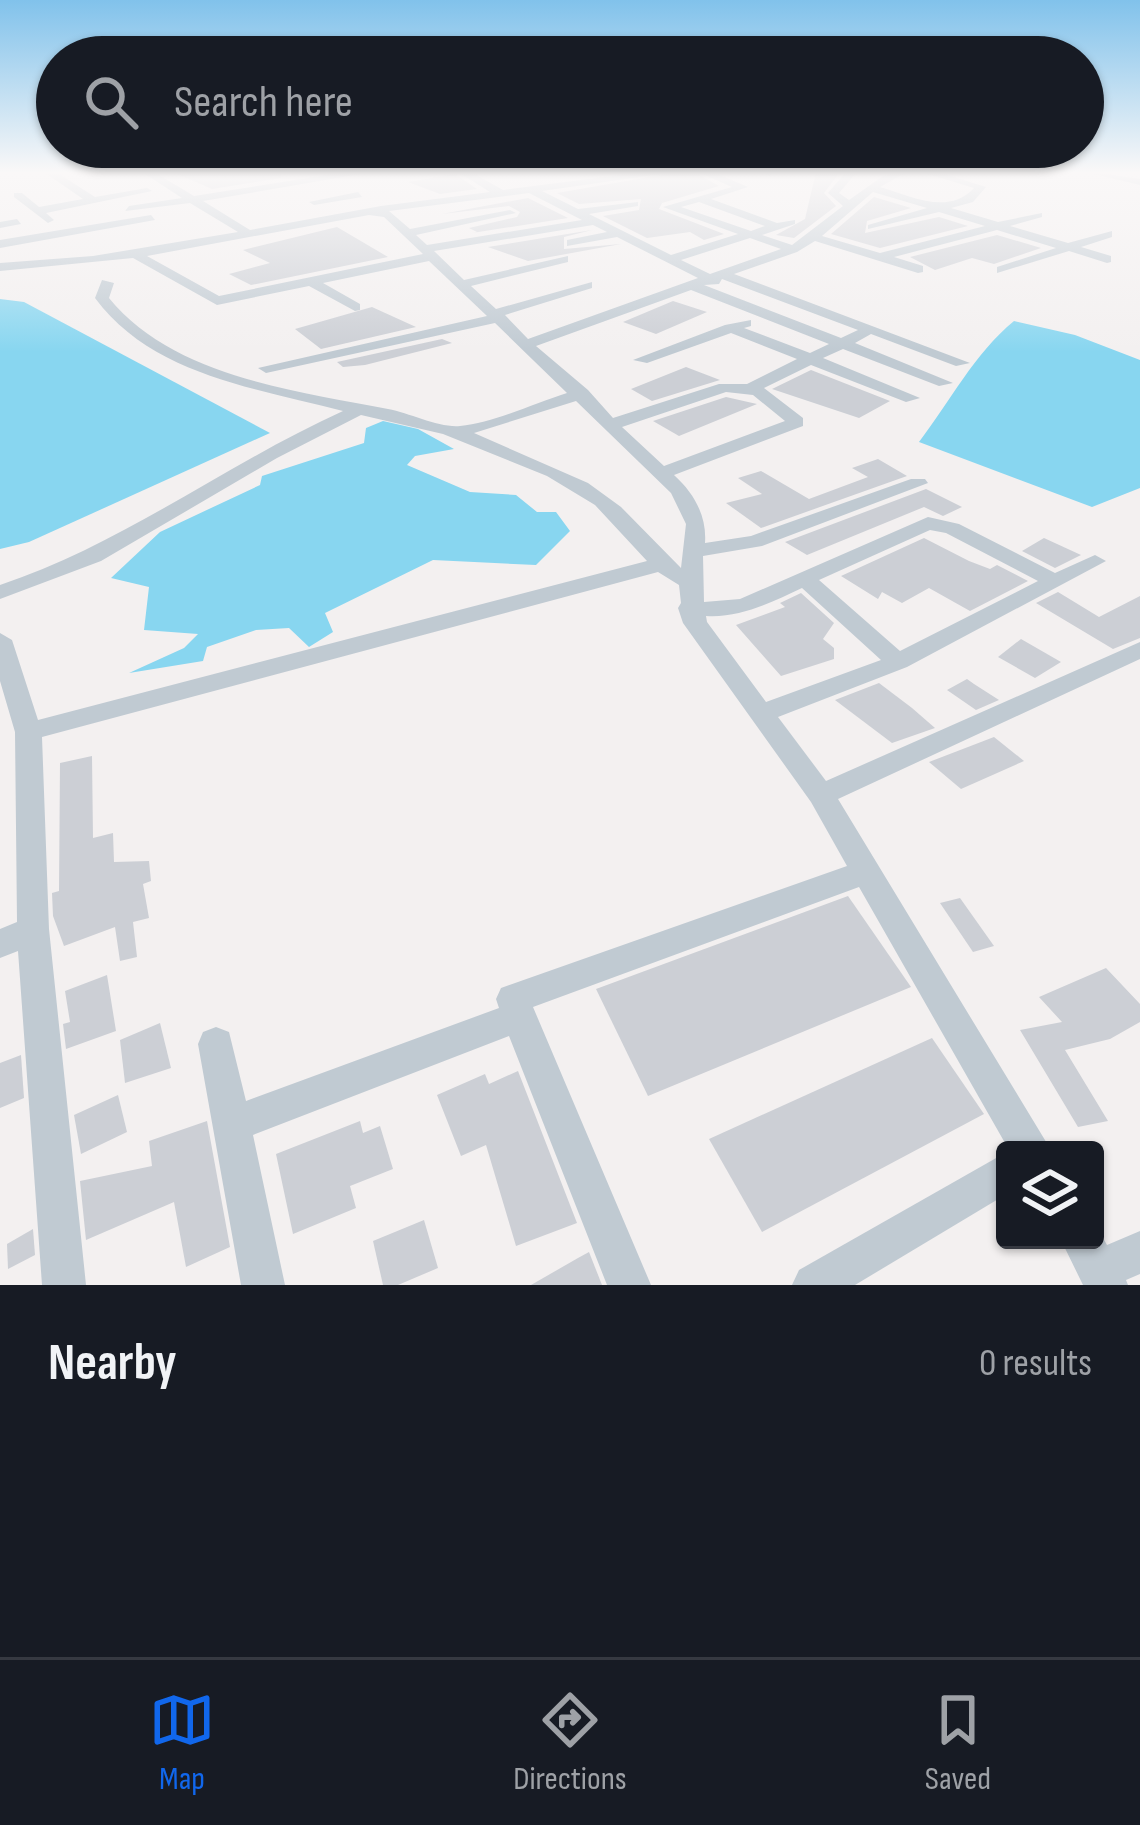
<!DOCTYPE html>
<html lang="en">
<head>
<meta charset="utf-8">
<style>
	body { margin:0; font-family:"Sofia Sans Condensed",sans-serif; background:#20242c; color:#f1f3f6 }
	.controls { position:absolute; right:36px; bottom:36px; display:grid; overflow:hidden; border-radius:12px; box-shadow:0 3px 9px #0004 }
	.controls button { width:108px; height:108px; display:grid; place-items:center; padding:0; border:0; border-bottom:3px solid #363941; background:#171b24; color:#f1f3f6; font:60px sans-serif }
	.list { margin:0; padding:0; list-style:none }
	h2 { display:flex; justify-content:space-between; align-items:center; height:156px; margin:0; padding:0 48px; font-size:51px }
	h2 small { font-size:39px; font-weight:400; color:#9ea1a6 }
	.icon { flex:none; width:66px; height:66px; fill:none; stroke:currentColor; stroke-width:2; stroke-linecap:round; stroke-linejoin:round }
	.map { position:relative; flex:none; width:1140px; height:1285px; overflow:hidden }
	.search { position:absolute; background:#171b24; box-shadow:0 3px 9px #0004; left:36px; right:36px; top:36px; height:132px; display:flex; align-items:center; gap:30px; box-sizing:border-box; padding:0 42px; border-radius:66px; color:#9ea1a6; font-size:45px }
	.sheet { height:372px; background:#171b24 }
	nav { display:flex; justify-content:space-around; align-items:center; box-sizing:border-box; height:168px; border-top:3px solid #363941; background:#171b24; font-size:33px; color:#9ea1a6 }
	nav a { display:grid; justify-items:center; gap:6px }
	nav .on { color:#1167ec }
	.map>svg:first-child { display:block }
	.water { fill:#88d6f0 }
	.building { fill:#cccfd5 }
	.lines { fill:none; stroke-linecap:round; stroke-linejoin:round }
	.minor { fill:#c0cad2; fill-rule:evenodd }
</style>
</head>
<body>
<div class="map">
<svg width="1140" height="1285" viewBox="0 0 1140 1285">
	<rect width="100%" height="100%" fill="#f3f0f0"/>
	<g class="water">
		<polygon points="0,299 24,302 270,433 29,542 0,549"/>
		<path d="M1014,321L1075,335L1140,360V488L1092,507L919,442C951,400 974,354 1014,321Z"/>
		<polygon points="383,421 418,429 454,449 415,456 407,465 470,492 516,495 537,512 556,512 570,531 536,565 433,560 325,613 333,632 309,647 289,628 256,630 207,647 203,661 129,673 184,648 198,634 144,630 149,587 111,578 160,532 260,485 262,476 364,443 366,428"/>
	</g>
	<g class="building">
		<polygon points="173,172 281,172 281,178 212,189"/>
		<polygon points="678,172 694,172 719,186 662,203 659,209 724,234 704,240 690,232 647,238 603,216 639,210 641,199 579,204 557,193"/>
		<polygon points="816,172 840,172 824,193 836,206 794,238 776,235 805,219"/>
		<polygon points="455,174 477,189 440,194 408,182"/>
		<polygon points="874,197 911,208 867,221 865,233 939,217 968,226 880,248 831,234"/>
		<polygon points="528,198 568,218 472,233 477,232 469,228 517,217 520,212 509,206 442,214"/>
		<polygon points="337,227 388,257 251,285 229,274 270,263 243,250"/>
		<polygon points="592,230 564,237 564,249 621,244 528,261 488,247"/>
		<polygon points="997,235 1041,248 994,264 972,258 935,270 910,257"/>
		<polygon points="673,301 707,312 656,334 623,322"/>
		<polygon points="372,307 416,327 321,349 295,329"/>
		<polygon points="442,339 452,343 365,365 343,367 337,362"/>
		<polygon points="686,367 720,380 652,401 631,389"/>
		<polygon points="811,370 890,401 859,418 772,389"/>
		<polygon points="726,397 757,404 679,436 653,421"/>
		<polygon points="878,459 907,476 761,528 726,503 762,494 738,478 761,471 809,499 868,477 852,468"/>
		<polygon points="926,489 962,507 943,516 924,507 807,555 785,542"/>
		<polygon points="924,538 969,561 990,569 997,565 1028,581 970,611 929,588 902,603 882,592 878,599 841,576"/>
		<polygon points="1044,538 1081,555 1055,568 1022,551"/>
		<polygon points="1058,592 1099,617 1140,596 1140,638 1113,649 1036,603"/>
		<polygon points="801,593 834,623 823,639 834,648 834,659 781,676 736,625 785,607 780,603"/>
		<polygon points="1021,639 1061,662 1035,678 998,657"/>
		<polygon points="967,679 974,684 999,700 976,710 947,690"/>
		<polygon points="879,683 912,708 935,728 892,743 835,700"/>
		<polygon points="994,737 1024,761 961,789 929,762"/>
		<polygon points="92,756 93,838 113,833 114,862 149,861 151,881 143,884 149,918 133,922 137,957 120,961 115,927 64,946 53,916 52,893 59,891 60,763"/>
		<polygon points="848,896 911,987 648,1096 596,989"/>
		<polygon points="960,898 994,946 973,952 940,903"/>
		<polygon points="1106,968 1140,1004 1140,1022 1110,1039 1065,1050 1108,1121 1078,1127 1020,1030 1062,1022 1039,997"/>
		<polygon points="107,975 116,1031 66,1049 63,1024 70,1022 65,991"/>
		<polygon points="160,1023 171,1068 125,1083 120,1040"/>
		<polygon points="932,1038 984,1114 762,1232 709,1139"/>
		<polygon points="21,1055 24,1098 0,1108 0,1063"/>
		<polygon points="518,1071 577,1223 516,1246 486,1145 461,1156 437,1095 485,1074 489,1084"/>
		<polygon points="118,1095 127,1132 81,1154 74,1115"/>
		<polygon points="207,1121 230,1247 186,1267 174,1202 86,1240 80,1181 152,1166 149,1141"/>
		<polygon points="360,1121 363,1133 380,1126 393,1169 350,1186 356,1208 293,1234 276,1154"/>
		<polygon points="424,1220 438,1268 398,1285 383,1285 373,1241"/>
		<polygon points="33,1229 35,1255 8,1269 7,1244"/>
		<polygon points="589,1252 602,1285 531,1285 578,1258"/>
	</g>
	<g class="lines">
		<g class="minor">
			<polygon points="44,172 56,172 95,197 147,188 152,191 46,213 54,220 48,223 14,197 14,193 22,193 39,207 83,199"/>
			<path d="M142,172H154L194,196L346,172H372L203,201L250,230L381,206L490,192L458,172H471L503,190L644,172H674L542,191L578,209L638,202V206L589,214L671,255L738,234L663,207L732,187L698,172H713L748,187L711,199L777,223L795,220V224L762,235L792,245L843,206L828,193L846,172H857L839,193L849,200L883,176L907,172L880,187C911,196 948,216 974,188L921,172H938L986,187L973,202L951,208L998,222L1042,213V217L1010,226L1068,243L1112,231V237L1081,247L1111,256V262L1107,263L1069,251L997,273V267L1056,248L997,230L894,257L923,266V272L918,273L815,241L797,252L734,274L970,363L956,366L871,334L855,343L953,383L939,386L843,349L823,358L920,398L906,402L811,365L764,388L803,418V426L674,475C694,493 707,516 705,543L751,536L911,479H925L928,483L762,546L703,556L704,602L740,599L928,517L959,524L1055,573L1095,555L1106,561L907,667L778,717L826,781L1140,642V659L838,799L1051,1150H1009L859,887L533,1007L651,1285H607L509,1036L253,1135L285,1285H241L198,1044L203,1032L216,1027L229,1032L246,1101L499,1008L496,999L501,988L847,866L811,802L683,623L678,608L681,603L679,585L658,572L42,737L49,929L86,1285H42L18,951L0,958V929L17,922L15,732L0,681V633L12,640L38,720L647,561L595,505L547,476L443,434L361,415L277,458L101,561L0,599V585C123,544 226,464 343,411C255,388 152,375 95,298L102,280L114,283L109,298C172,376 295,391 388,409C410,413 439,428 460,426C493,423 535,403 567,393L495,323L266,373L258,368L487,316L429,261L323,283L360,304V310L355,311L309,286L217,305L133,258L0,271V263L93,256L238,232L190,203L125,211L129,206L182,198ZM873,192L927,208L868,225V229L939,212L985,226L880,253L822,236ZM529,193L582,220L427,245L416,235L516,213L510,210L410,229L389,211ZM699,202L765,226L751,231L681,207ZM369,215L384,217L423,254L219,296L147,256ZM593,225L607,232L567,240V246L617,237L698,278L528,339L505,315L592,288V282L496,309L471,286L568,262V256L464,280L434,251ZM750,238L781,249L710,274L681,260ZM722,279L858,330L841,338L704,285L719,284ZM691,290L829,344L810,353L744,328L751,326V320L725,325L633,360L647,363L731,333L797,359L747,384H719L613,418L588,390L536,346ZM726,392L753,395L785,421L664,466L622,427ZM576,401L671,493L686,524L681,568L621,507L588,483L474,433ZM930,530L946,533L1038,581L900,651L819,580ZM802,588L881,660L766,702L707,622L706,616C741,618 770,603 802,588Z"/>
			<polygon points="763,172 773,172 774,173 769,176"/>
			<polygon points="1093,172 1140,179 1140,185 1094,174"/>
			<polygon points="358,192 362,197 314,205 309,202"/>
			<polygon points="151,215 155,220 0,248 0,240"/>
			<polygon points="17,219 21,224 0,228 0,222"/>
			<polygon points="1005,1153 1005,1195 855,1285 792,1285 799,1270"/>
			<polygon points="1095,1224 1107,1245 1140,1231 1140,1274 1126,1280 1128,1285 1083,1285 1061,1240 1095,1240"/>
		</g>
	</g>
	<linearGradient id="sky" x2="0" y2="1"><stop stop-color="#81c2eb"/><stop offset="0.49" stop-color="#faf8f8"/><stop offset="1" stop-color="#faf8f8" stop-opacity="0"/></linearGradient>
	<rect width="1140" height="352" fill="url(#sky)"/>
</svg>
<div class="controls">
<button><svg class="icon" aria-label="layers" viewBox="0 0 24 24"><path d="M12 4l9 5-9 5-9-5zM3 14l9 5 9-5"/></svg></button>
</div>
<div class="search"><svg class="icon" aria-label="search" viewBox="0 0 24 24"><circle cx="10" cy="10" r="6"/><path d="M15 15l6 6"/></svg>Search here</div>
</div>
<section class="sheet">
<h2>Nearby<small>0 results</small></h2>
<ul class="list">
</ul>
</section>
<nav>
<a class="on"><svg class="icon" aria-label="map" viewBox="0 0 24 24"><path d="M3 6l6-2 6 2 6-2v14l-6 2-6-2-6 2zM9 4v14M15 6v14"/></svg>Map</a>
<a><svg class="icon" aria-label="directions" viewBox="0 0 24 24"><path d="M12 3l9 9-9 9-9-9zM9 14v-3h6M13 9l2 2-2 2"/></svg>Directions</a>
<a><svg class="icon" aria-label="saved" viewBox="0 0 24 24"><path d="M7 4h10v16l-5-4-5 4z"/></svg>Saved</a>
</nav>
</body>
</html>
